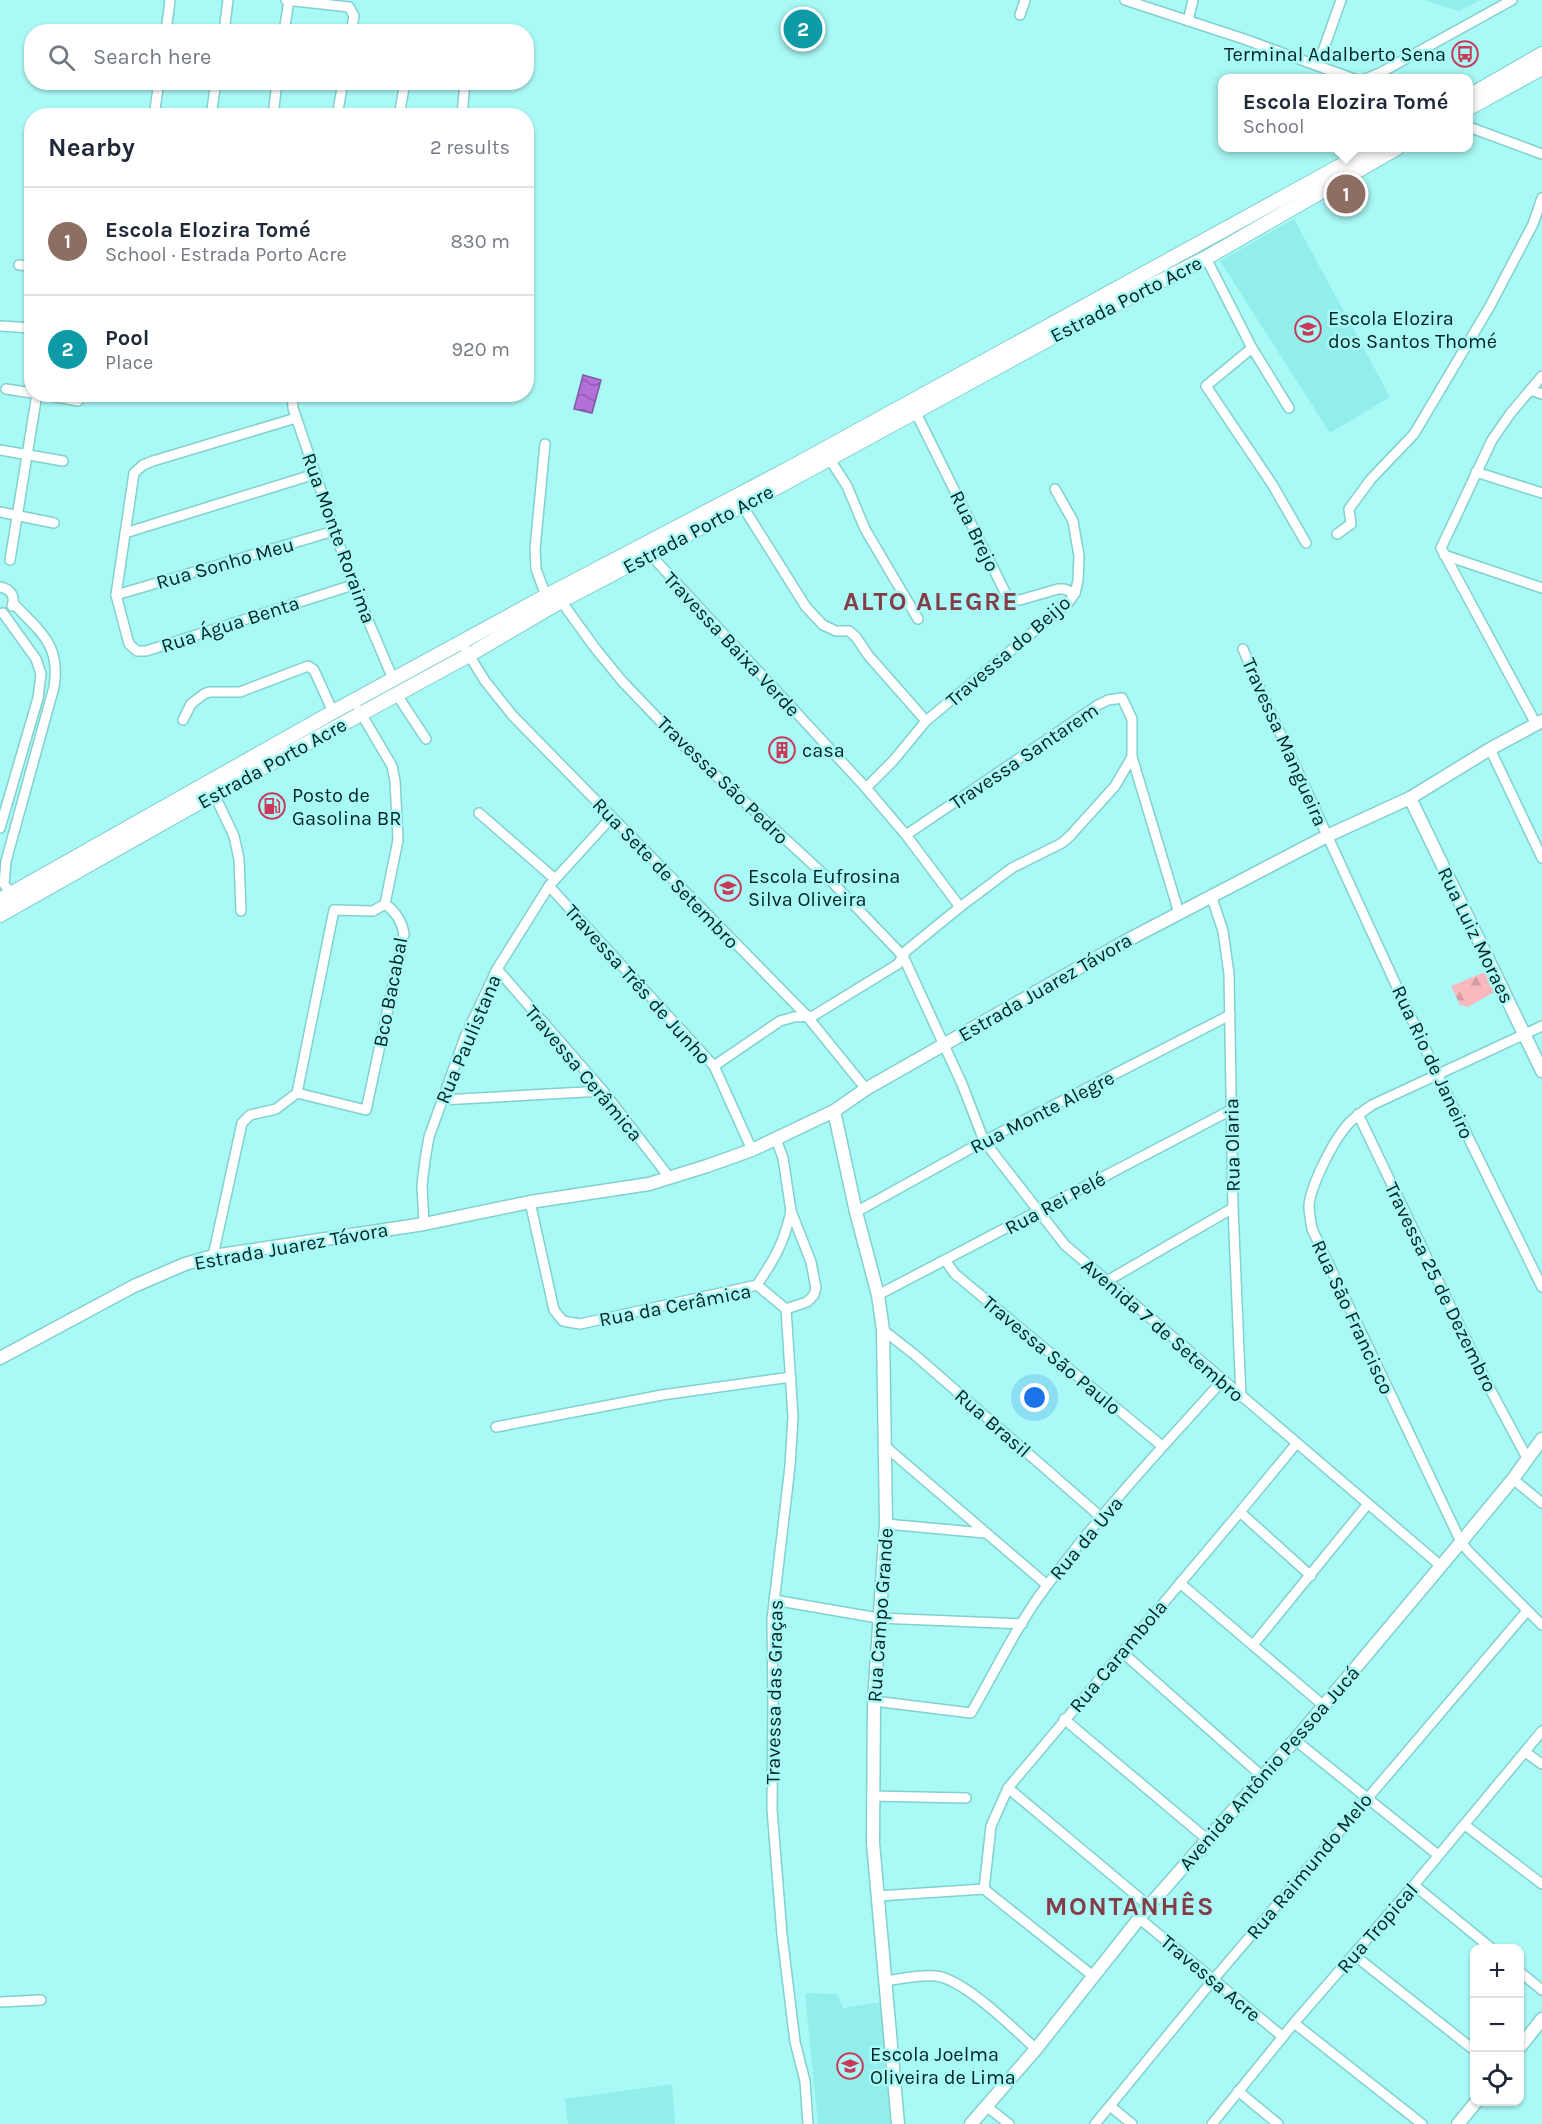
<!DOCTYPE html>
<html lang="en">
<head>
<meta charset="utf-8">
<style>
	body { margin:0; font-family:Karla,sans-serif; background:#f2f2f3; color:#1f2937 }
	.controls { position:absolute; right:18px; bottom:18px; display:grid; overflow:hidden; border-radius:12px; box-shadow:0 2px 4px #0004 }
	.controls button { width:54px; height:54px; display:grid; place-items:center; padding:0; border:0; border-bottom:2px solid #e0e1e3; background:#fff; color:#1f2937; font:30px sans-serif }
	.you { position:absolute; left:1035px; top:1398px; width:21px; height:21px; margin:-15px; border:4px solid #fff; border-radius:50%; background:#1a73e8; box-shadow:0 0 0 9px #1a73e833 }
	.badge { display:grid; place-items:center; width:39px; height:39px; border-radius:50%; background:#7c3aed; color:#fff; font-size:20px; font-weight:700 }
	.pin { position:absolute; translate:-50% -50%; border:3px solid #fff; box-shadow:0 2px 6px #0006 }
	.popup { position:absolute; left:1218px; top:74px; width:255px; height:78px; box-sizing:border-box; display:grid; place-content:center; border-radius:12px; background:#fff; filter:drop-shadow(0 2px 4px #0005); font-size:20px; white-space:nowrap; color:#747a83 }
	.popup b { font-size:22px; color:#1f2937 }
	.popup::after { content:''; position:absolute; left:50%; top:100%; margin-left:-12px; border:12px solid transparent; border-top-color:#fff }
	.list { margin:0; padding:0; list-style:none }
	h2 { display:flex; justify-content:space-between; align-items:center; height:78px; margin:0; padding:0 24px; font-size:26px }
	h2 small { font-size:20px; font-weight:400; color:#747a83 }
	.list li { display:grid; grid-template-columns:39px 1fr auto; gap:18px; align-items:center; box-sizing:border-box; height:108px; padding:0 24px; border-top:2px solid #e0e1e3 }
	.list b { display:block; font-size:22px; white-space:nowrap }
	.list p { margin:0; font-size:20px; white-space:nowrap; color:#747a83 }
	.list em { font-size:20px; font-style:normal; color:#747a83 }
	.icon { flex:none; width:33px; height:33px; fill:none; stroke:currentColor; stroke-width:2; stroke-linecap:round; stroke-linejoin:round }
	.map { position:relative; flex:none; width:1542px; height:2124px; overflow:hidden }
	.search { position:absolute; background:#fff; box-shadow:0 2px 4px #0004; left:24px; top:24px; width:510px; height:66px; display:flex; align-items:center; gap:15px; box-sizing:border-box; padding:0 21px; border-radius:24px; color:#747a83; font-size:22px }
	.panel { position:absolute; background:#fff; box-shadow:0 2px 4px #0004; left:24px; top:108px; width:510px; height:294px; border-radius:24px }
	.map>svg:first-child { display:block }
	.built { fill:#92eeeb }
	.forest { fill:url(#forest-firs) }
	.water { fill:url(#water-waves); stroke:#7e59a1; stroke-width:1.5 }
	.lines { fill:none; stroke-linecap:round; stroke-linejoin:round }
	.minor-casing { stroke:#81d1ce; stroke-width:12 }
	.tertiary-casing { stroke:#81d1ce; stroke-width:15 }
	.secondary-casing { stroke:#81d1ce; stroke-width:16 }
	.minor { stroke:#fff; stroke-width:9 }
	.tertiary { stroke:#fff; stroke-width:12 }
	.secondary { stroke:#fff; stroke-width:14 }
	.labels { text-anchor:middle; stroke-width:5; stroke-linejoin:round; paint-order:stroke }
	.poi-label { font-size:20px; fill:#012424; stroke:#a9f9f6; text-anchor:start }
	.street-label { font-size:20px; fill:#012424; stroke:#a9f9f6 }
	.district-label { font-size:26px; font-weight:bold; letter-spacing:1.5px; fill:#843c47; stroke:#a9f9f6 }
</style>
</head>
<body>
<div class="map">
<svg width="1542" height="2124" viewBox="0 0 1542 2124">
	<defs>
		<pattern id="forest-firs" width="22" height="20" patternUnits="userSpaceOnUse" patternTransform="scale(1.5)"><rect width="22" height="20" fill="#f7b8be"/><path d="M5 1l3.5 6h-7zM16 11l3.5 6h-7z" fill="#d29ea3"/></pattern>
		<pattern id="water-waves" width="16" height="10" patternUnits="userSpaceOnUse" patternTransform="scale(1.5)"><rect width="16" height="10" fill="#b370d7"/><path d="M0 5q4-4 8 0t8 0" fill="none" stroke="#8f5cae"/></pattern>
	</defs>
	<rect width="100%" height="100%" fill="#a9f9f6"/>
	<g class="built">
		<polygon points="1424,0 1480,0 1459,11"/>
		<polygon points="1294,219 1390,397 1330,433 1220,261"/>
		<polygon points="805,1993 837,1994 843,2008 882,2002 893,2124 818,2124"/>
		<polygon points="672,2084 675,2124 568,2124 565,2099"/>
	</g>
	<polygon class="forest" points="1485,972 1496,991 1468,1007 1460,1005 1451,986"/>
	<polygon class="water" points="583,375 601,380 592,413 574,409"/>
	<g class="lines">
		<g class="minor-casing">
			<g id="minor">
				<polyline points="286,0 349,7 354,16 351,32"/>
				<polyline points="1125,0 1244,39 1354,79"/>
				<polyline points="1020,15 1025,0"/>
				<polyline points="1188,21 1193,0"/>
				<polyline points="166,32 170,0"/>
				<polyline points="224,32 228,0"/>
				<polyline points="284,32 289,0"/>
				<polyline points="1318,65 1341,0"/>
				<polyline points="1365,79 1380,73 1512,0"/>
				<polyline points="154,116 159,82"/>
				<polyline points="211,116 216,82"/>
				<polyline points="273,116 277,82"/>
				<polyline points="337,116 343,82"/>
				<polyline points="399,116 405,82"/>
				<polyline points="462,116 465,82"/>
				<polyline points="1469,127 1542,154"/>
				<polyline points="1206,258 1252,348 1289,408"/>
				<polyline points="19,265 32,266"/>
				<polyline points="0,326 32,328"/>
				<polyline points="1252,348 1206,386 1272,484 1306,543"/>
				<polyline points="6,389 32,393"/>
				<polyline points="1530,390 1542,394"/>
				<polyline points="41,394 78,401"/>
				<polyline points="292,394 293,408 353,585 393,679"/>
				<polyline points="914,409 1008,598 1011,600 1020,600 1058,589 1064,589 1075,593"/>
				<polyline points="296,418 153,461 143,465 134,473 116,595 129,644 137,651 146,651 353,585"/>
				<polyline points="545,444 535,549 536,569 546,596"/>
				<polyline points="0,450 63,461"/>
				<polyline points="829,458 847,486 865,529 918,619"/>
				<polyline points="1476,472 1542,493"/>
				<polyline points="740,502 806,607 823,625 836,631 849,631 856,637 868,655 926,721"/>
				<polyline points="0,512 54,523"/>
				<polyline points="125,533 315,474"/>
				<polyline points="1337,534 1351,524 1349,509 1371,479 1414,434 1490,306 1533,224 1542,198"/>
				<polyline points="647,551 866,788 906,835 960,907"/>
				<polyline points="1444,555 1542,588"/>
				<polyline points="10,560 37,394"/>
				<path d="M0,587C10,589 16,596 12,606"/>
				<polyline points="116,595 334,531"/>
				<polyline points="561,601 595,648 622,681 683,745 832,882 903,956 962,1084 984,1141 1065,1245 1441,1566"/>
				<polyline points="461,642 485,681 513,716 806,1015 866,1089"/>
				<polyline points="1243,649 1263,696 1437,1074 1542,1287"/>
				<polyline points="397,695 426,739"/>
				<polyline points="359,710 392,766 395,781 398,840 385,904"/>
				<polyline points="183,720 191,704 204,694 209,692 240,692 308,666 314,670 333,712"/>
				<polyline points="1536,724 1441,548 1492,440 1510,414 1542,376"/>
				<polyline points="1490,749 1542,858"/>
				<polyline points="866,788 893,761 926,721 1068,603 1075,593 1078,581 1079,556 1073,521 1055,489"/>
				<polyline points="214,794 234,836 239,859 241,911"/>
				<polyline points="479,813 555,879"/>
				<polyline points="0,828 38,698 41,674 36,659 3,613"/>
				<polyline points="906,835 1098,705 1108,700 1122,698 1132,719 1132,757 1179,913"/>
				<polyline points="549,886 714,1066 752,1150"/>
				<path d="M11,894L4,884L6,861L54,687C61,644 40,632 13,603"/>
				<polyline points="1211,895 1223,931 1229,974 1233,1208 1241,1397"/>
				<polyline points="497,969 603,1091 669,1177"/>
				<path d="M1542,1026L1372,1105C1362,1112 1351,1119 1344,1129C1332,1144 1310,1187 1309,1206C1309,1213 1311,1222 1312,1229L1461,1542L1469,1552L1542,1625"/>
				<polyline points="714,1066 780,1021 794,1017 813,1016 898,964 906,951 960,907 1012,868 1062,843 1070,836 1115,786 1132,757"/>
				<polyline points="442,1100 603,1091"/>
				<polyline points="1358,1114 1489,1387 1527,1458"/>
				<polyline points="776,1139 783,1158 791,1211 811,1262 816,1288 814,1295 807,1302 786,1309 793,1417 790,1466 772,1620 773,1703 772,1809 782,1935 795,2042 805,2081 808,2124"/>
				<polyline points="530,1202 554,1310 563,1321 580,1324 757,1285 786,1309"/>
				<polyline points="856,1212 984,1141 1230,1015"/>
				<polyline points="424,1224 422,1185 425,1160 429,1137 465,1037 497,969 549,886 611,818"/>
				<path d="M213,1256L242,1123L250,1115L276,1109L297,1093L334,910L373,911L385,904C395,911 402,922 404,934L366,1110L297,1093"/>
				<polyline points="945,1260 955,1274 1162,1446"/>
				<polyline points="1107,1281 1233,1208"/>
				<path d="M757,1285C775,1258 784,1243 791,1211"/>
				<polyline points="878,1295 1231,1110"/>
				<polyline points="883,1330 915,1355 1102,1518"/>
				<polyline points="496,1427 662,1395 791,1377"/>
				<polyline points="886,1447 1047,1585"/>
				<polyline points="1513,1479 1542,1503"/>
				<polyline points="1240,1512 1311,1576"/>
				<polyline points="886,1524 985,1533"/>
				<polyline points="1180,1583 1324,1706"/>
				<polyline points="774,1600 878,1618 1022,1624"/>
				<polyline points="1253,1645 1367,1505"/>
				<polyline points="1122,1652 1263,1777"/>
				<path d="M874,1701L971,1713C996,1670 1018,1623 1048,1584C1102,1512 1163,1446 1223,1380"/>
				<polyline points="1064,1719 1208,1840"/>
				<polyline points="1295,1740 1438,1855"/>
				<polyline points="1525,1752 1542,1764"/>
				<polyline points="1008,1788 1149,1906"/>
				<polyline points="872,1796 966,1798"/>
				<polyline points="1465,1825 1542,1884"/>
				<polyline points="1414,1885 1491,1948"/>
				<polyline points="984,1889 991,1826 1008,1788 1240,1512 1296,1444"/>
				<polyline points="984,1889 1093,1976"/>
				<polyline points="878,1896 984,1889"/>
				<polyline points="1140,1919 1283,2037"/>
				<polyline points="1354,1955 1474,2050"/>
				<polyline points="1520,1972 1542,1990"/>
				<path d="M885,1981C901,1979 920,1974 936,1976C964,1979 1014,2029 1036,2049"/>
				<polyline points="0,2002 41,2000"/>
				<polyline points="1294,2023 1422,2124"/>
				<polyline points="1238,2091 1278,2124"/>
				<polyline points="986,2106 1009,2124"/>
				<polyline points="1110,2106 1132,2124"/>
				<polyline points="1095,2124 1213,1980 1527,1611"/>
				<polyline points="1212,2124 1294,2023 1414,1885 1542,1731"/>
			</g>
		</g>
		<g class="tertiary-casing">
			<g id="tertiary">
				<polyline points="1410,798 1542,1071"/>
				<polyline points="834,1111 856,1212 878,1295 883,1330 886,1524 874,1701 873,1843 898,2124"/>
				<polyline points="0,1358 134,1286 185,1264 213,1256 424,1224 530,1202 649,1184 707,1166 752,1150 834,1111 866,1089 1124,942 1327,836 1410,798 1490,749 1542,721"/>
				<polyline points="1520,2047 1542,2019"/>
				<polyline points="971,2124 1036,2049 1149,1906 1295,1740 1461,1542 1513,1479 1542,1439"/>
				<polyline points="1458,2124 1476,2102"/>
			</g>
		</g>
		<g class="secondary-casing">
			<g id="secondary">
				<polyline points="1469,96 1542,54"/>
				<polyline points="1469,108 1542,68"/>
				<polyline points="0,900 333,712 546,596 788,469 1373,148"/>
				<polyline points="0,915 214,794 469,655 561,601 785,483 1060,333 1206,258 1397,148"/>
			</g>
		</g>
		<use href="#minor" class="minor"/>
		<use href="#tertiary" class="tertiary"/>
		<use href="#secondary" class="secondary"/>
	</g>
	<defs>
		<g id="bus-ring" transform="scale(1.35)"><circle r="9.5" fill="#a9f9f6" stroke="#c93958" stroke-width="1.5"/><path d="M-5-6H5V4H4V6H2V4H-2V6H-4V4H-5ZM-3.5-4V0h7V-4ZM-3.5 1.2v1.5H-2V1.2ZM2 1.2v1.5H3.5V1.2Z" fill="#c93958"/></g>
		<g id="school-ring" transform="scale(1.35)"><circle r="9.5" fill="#a9f9f6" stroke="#c93958" stroke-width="1.5"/><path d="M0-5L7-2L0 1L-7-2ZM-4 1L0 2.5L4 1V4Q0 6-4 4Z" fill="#c93958"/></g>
		<g id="building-ring" transform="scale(1.35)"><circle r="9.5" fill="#a9f9f6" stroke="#c93958" stroke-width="1.5"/><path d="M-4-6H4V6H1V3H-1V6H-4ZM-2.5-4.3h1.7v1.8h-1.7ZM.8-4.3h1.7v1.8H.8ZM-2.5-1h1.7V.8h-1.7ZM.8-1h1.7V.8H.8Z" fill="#c93958"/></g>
		<g id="fuel-ring" transform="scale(1.35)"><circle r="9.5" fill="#a9f9f6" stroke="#c93958" stroke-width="1.5"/><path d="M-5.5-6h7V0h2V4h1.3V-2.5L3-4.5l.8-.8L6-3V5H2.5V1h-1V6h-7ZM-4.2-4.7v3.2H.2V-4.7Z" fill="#c93958"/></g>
	</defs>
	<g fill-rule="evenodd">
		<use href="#bus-ring" x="1465" y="54"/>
		<use href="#school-ring" x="1308" y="329"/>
		<use href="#building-ring" x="782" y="750"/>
		<use href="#fuel-ring" x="272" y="806"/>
		<use href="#school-ring" x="728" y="888"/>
		<use href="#school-ring" x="850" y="2066"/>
	</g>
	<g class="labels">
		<g class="poi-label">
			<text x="1446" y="61" text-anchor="end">Terminal Adalberto Sena</text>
			<text x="1328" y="325">Escola Elozira<tspan x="1328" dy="23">dos Santos Thomé</tspan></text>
			<text x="802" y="757">casa</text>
			<text x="292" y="802">Posto de<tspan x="292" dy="23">Gasolina BR</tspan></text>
			<text x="748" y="883">Escola Eufrosina<tspan x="748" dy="23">Silva Oliveira</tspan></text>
			<text x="870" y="2061">Escola Joelma<tspan x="870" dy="23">Oliveira de Lima</tspan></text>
		</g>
		<g class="street-label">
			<text transform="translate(1126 299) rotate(-27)" y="7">Estrada Porto Acre</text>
			<text transform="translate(698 529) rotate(-28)" y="7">Estrada Porto Acre</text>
			<text transform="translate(975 531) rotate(64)" y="7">Rua Brejo</text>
			<text transform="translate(339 538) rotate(70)" y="7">Rua Monte Roraima</text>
			<text transform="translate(225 563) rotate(-16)" y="7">Rua Sonho Meu</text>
			<text transform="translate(230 624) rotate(-18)" y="7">Rua Água Benta</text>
			<text transform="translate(732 644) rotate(47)" y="7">Travessa Baixa Verde</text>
			<text transform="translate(1008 651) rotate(-41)" y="7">Travessa do Beijo</text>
			<text transform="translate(1285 742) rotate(66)" y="7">Travessa Mangueira</text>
			<text transform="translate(1024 756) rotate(-34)" y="7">Travessa Santarem</text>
			<text transform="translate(272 763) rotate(-29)" y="7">Estrada Porto Acre</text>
			<text transform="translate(723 780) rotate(44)" y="7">Travessa São Pedro</text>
			<text transform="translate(666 873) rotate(46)" y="7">Rua Sete de Setembro</text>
			<text transform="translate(1476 935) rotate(64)" y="7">Rua Luiz Moraes</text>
			<text transform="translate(638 984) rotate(48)" y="7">Travessa Três de Junho</text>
			<text transform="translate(1045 987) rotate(-30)" y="7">Estrada Juarez Távora</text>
			<text transform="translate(390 992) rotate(-79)" y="7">Bco Bacabal</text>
			<text transform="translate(468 1039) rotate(-67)" y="7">Rua Paulistana</text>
			<text transform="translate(1433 1062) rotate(65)" y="7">Rua Rio de Janeiro</text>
			<text transform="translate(584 1073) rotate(50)" y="7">Travessa Cerâmica</text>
			<text transform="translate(1042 1112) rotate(-27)" y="7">Rua Monte Alegre</text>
			<text transform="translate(1232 1145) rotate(-91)" y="7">Rua Olaria</text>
			<text transform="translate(1055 1203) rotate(-28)" y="7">Rua Rei Pelé</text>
			<text transform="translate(291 1246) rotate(-10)" y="7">Estrada Juarez Távora</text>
			<text transform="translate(1441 1287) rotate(64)" y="7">Travessa 25 de Dezembro</text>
			<text transform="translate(675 1305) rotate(-11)" y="7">Rua da Cerâmica</text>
			<text transform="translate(1353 1317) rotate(65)" y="7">Rua São Francisco</text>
			<text transform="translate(1163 1330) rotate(41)" y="7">Avenida 7 de Setembro</text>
			<text transform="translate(1052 1355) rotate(40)" y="7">Travessa São Paulo</text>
			<text transform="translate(993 1423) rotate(41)" y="7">Rua Brasil</text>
			<text transform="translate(1086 1538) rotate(-50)" y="7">Rua da Uva</text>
			<text transform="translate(880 1615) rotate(-86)" y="7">Rua Campo Grande</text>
			<text transform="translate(1118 1656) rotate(-50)" y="7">Rua Carambola</text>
			<text transform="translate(774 1692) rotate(-89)" y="7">Travessa das Graças</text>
			<text transform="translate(1269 1768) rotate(-49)" y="7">Avenida Antônio Pessoa Jucá</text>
			<text transform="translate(1309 1866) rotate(-50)" y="7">Rua Raimundo Melo</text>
			<text transform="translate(1377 1928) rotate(-49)" y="7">Rua Tropical</text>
			<text transform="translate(1211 1978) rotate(40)" y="7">Travessa Acre</text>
		</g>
		<g class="district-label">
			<text x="931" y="610">ALTO ALEGRE</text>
			<text x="1130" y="1915">MONTANHÊS</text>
		</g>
	</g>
</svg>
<div class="controls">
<button>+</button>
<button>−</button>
<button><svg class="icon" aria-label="locate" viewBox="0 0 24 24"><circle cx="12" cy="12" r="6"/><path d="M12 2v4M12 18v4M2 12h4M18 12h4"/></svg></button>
</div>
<div class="you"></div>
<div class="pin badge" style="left:1346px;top:194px;background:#8d6e63">1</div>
<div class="popup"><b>Escola Elozira Tomé</b>School</div>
<div class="pin badge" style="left:803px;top:29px;background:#0f9aa8">2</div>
<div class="search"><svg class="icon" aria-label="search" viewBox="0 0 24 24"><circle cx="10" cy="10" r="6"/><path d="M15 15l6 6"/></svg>Search here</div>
<section class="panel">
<h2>Nearby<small>2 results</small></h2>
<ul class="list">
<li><span class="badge" style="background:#8d6e63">1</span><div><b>Escola Elozira Tomé</b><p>School · Estrada Porto Acre</p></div><em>830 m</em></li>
<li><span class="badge" style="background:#0f9aa8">2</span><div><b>Pool</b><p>Place</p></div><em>920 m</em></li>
</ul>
</section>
</div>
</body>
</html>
